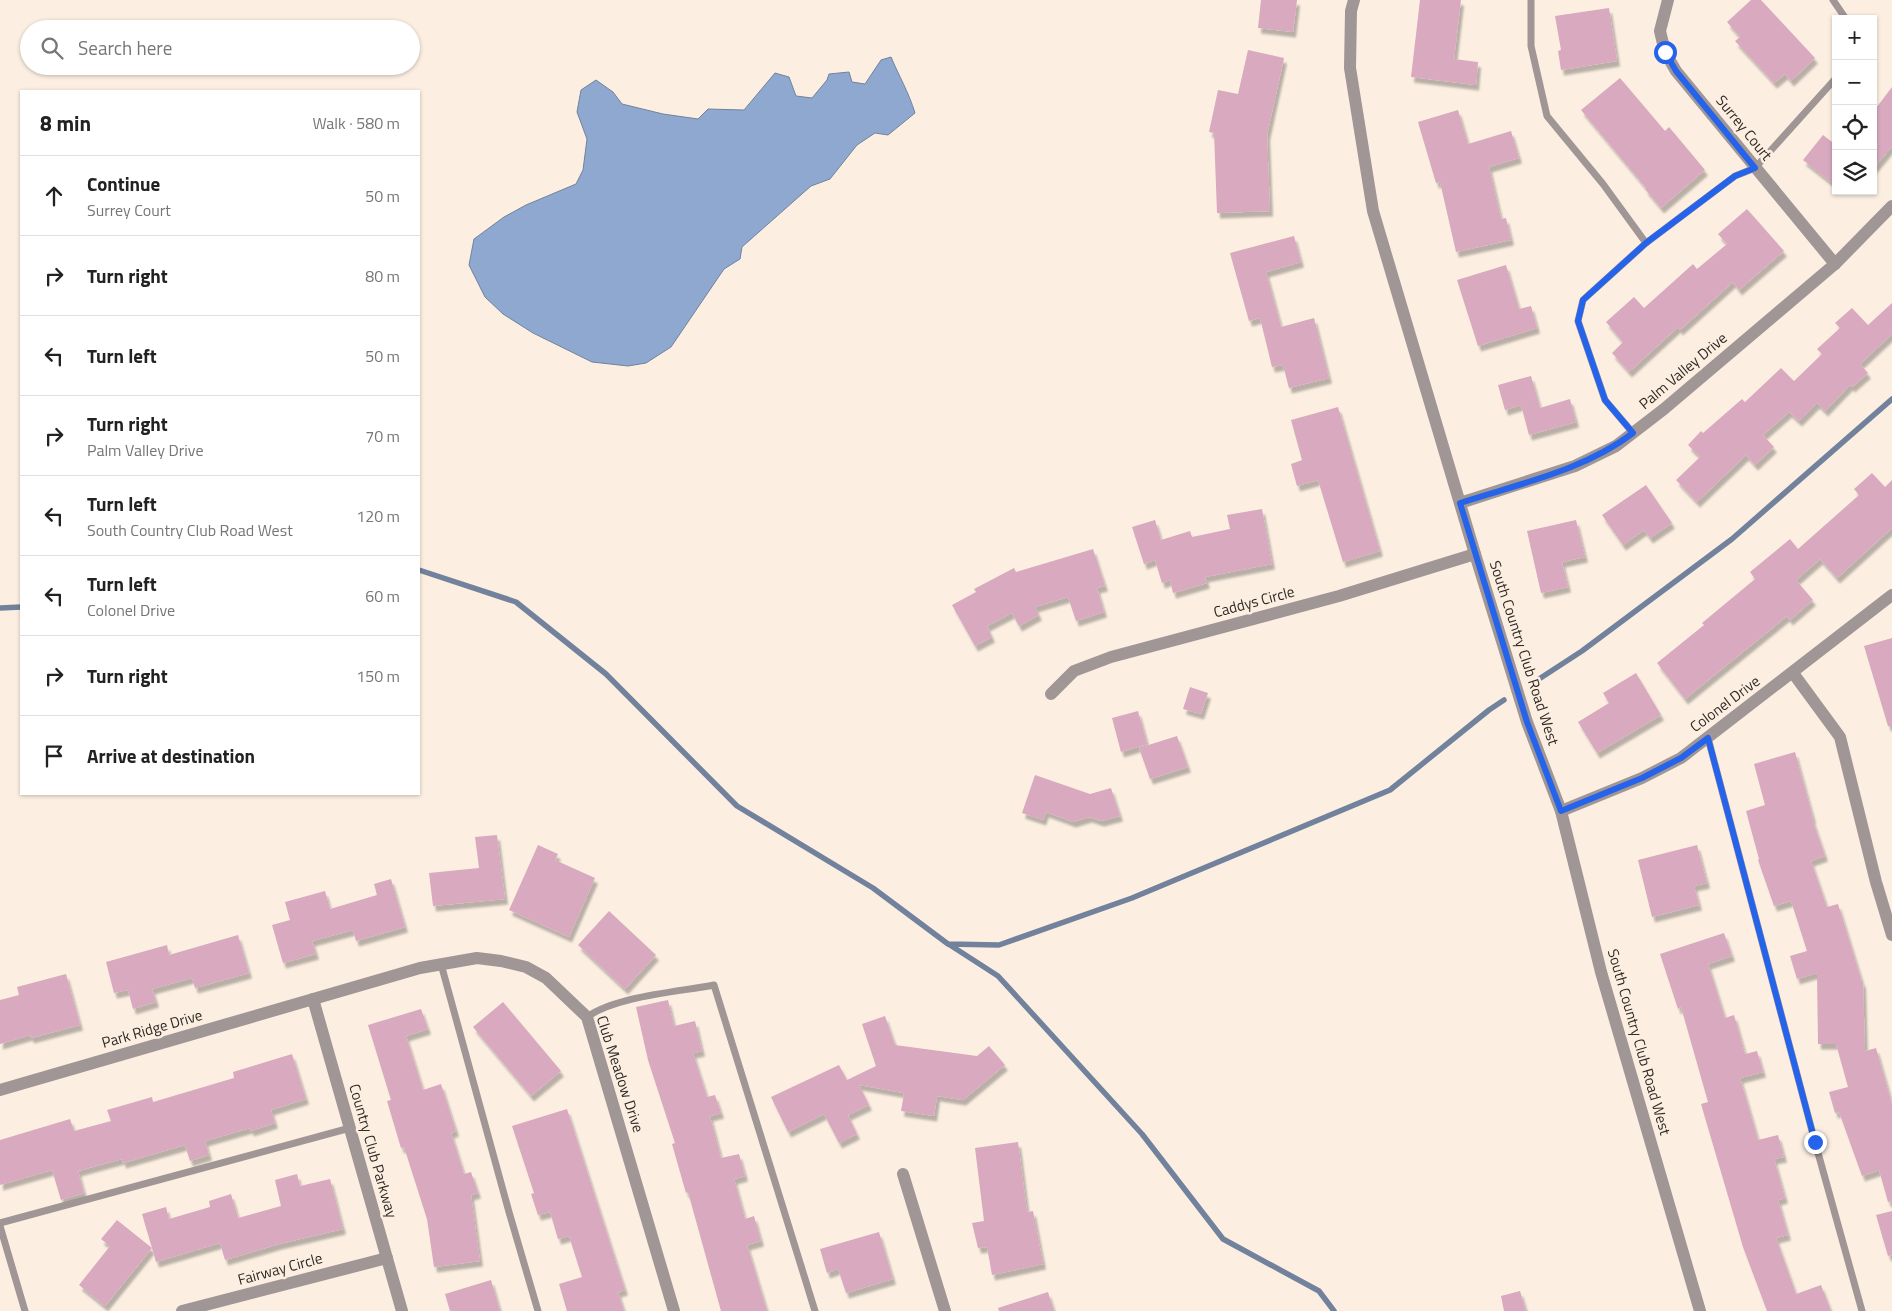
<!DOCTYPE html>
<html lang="en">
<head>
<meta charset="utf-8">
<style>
	body { margin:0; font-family:"Titillium Web",sans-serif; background:#f2f2f2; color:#222 }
	.controls { position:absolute; right:15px; top:15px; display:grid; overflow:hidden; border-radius:0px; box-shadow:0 1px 4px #0004 }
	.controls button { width:45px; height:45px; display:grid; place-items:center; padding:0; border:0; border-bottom:1px solid #e0e0e0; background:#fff; color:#222; font:25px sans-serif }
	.stop { position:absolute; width:15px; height:15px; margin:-11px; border:4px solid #2563eb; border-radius:50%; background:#fff }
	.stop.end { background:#2563eb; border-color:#fff; box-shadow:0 1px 5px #0008 }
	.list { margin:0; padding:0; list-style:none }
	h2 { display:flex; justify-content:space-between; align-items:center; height:65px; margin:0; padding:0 20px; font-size:21px }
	h2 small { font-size:16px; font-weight:400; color:#767676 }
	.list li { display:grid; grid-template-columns:32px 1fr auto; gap:15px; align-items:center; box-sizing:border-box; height:80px; padding:0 20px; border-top:1px solid #e0e0e0 }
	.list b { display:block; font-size:19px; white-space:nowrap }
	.list p { margin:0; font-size:16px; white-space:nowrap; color:#767676 }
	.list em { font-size:16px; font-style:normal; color:#767676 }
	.icon { flex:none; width:28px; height:28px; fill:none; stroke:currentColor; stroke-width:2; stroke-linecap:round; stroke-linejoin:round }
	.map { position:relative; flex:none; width:1892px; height:1311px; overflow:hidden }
	.search { position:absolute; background:#fff; box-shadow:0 1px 4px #0004; left:20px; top:20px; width:400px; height:55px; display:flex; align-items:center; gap:12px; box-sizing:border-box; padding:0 18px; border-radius:28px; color:#767676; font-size:19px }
	.panel { position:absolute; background:#fff; box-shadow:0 1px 4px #0004; left:20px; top:90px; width:400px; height:705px; border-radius:0px }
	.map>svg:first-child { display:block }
	.water { fill:#8fa8cf; stroke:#72829c }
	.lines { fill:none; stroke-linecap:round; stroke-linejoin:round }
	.stream { stroke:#72829c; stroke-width:5.5 }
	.building { fill:#d8a9bf; filter:url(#shadow) }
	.service { stroke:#9f9695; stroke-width:7 }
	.minor { stroke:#9f9695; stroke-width:12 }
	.tertiary { stroke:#9f9695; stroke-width:12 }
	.route { stroke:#2563eb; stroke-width:6 }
	.labels { text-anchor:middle; stroke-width:5; stroke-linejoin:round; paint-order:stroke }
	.street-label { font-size:15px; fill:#2f2a25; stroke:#fcefe2 }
</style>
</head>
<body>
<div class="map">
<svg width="1892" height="1311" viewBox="0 0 1892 1311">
	<defs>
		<filter id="shadow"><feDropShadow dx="3" dy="5.5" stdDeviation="1" flood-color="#0004"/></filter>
	</defs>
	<rect width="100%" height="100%" fill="#fcefe2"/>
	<path class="water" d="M891,57C899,76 909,93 915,113L888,135L875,133L857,145L830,179L811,186L742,247L740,259L724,269L671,347L646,363L628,366L592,362L533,333L503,314L485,297L469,265L474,239L504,217L526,205L576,184L583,170L587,139L577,112L581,90L596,80L613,92L622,104L663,114L698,119L708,109L744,110L775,73L789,77L796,96L812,98L827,80L829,74L849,72L852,82L865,84L881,60Z"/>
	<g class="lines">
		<g class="stream">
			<polyline points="419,570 516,602 606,674 737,806 873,888 948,944 999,945 1132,898 1390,790 1489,710 1504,700"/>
			<polyline points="0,608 21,607"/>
			<polyline points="1539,679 1582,651 1732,539 1892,399"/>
			<polyline points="950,945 998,976 1142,1134 1223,1239 1319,1291 1334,1311"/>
		</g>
	</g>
	<g class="building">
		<polygon points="1261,0 1297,0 1293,32 1258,28"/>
		<polygon points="1420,0 1461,0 1454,59 1478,62 1476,85 1411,77"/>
		<polygon points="1751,0 1761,0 1815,58 1791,81 1785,74 1774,83 1735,41 1740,37 1727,22"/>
		<polygon points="1609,8 1617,61 1561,70 1558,51 1561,50 1555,16"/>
		<polygon points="1248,50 1284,58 1267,135 1270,211 1217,213 1214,133 1209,132 1218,90 1238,94"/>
		<polygon points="1620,78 1665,131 1669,127 1705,170 1661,208 1645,189 1646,188 1581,110"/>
		<polygon points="1892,87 1892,146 1873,169 1873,112"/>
		<polygon points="1458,110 1468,144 1511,131 1519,158 1489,167 1501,219 1506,218 1511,240 1456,252 1440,182 1436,183 1418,122"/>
		<polygon points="1823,135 1836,145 1836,186 1803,160"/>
		<polygon points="1747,209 1784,251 1739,290 1733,282 1680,330 1678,327 1629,372 1612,353 1623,342 1606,322 1634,297 1644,308 1693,264 1697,269 1727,244 1718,234"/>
		<polygon points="1294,236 1301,262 1266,272 1281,327 1314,318 1329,378 1289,388 1283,365 1272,367 1260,318 1249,321 1230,253"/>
		<polygon points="1506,265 1519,309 1531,306 1537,328 1478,346 1457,280"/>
		<polygon points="1892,303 1892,334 1860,364 1868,373 1852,387 1850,385 1825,411 1817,403 1799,421 1789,412 1763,435 1774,447 1755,465 1746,455 1697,502 1676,480 1700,457 1688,445 1701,431 1703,433 1742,399 1745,402 1781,368 1794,381 1822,354 1817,349 1840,328 1835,323 1852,308 1868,325"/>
		<polygon points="1531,376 1540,408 1570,399 1576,422 1529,435 1521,405 1505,410 1498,385"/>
		<polygon points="1338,407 1380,551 1343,562 1318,480 1297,486 1291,464 1302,460 1291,420"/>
		<polygon points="1872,473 1885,487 1892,480 1892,528 1837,578 1820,559 1796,580 1813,600 1790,620 1787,616 1685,699 1657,663 1704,625 1702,623 1755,579 1750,572 1790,539 1798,549 1859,495 1854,489"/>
		<polygon points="1646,485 1672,523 1650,538 1644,530 1623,545 1602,515"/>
		<polygon points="1262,509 1272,564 1205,577 1207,583 1173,593 1170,580 1162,583 1155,560 1144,564 1132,527 1155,520 1161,540 1190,531 1192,537 1230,529 1227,515"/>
		<polygon points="1576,520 1585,557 1562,562 1568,587 1541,593 1527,531"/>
		<polygon points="1093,549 1105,586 1097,588 1104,612 1076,621 1068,597 1035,607 1039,615 1019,626 1012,613 987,626 992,637 975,646 952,605 976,592 974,589 1014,568 1016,572"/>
		<polygon points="1892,638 1892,726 1888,726 1864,646"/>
		<polygon points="1636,673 1661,715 1597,753 1578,722 1609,703 1603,693"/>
		<polygon points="1190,687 1208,693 1201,714 1183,709"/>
		<polygon points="1138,711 1147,744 1121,752 1112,718"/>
		<polygon points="1177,736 1188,767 1150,779 1139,748"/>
		<polygon points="1795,752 1813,818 1812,818 1825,856 1811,861 1827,907 1838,904 1862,982 1863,982 1865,1051 1876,1048 1892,1104 1892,1201 1888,1202 1879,1170 1862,1176 1839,1112 1835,1113 1829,1092 1848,1087 1836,1044 1818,1044 1817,973 1797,979 1790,956 1807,951 1791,901 1774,906 1758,860 1759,859 1746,811 1765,805 1754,764"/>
		<polygon points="1035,775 1090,794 1111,788 1120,816 1101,821 1089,817 1073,822 1046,812 1043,820 1022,813"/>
		<polygon points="497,835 505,899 433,906 429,873 479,868 475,837"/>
		<polygon points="538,845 558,854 555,860 595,878 569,937 509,910"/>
		<polygon points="1697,845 1707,883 1694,886 1699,905 1652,917 1638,860"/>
		<polygon points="391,879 405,927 356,941 353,930 312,941 316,954 283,963 272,925 290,920 285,902 325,891 330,909 377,895 374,884"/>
		<polygon points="609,911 656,955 625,989 578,945"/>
		<polygon points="1724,933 1732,956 1708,964 1725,1018 1734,1015 1745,1054 1757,1051 1763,1072 1740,1078 1758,1140 1778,1135 1784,1157 1774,1159 1785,1198 1778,1200 1788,1235 1776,1238 1796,1294 1821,1285 1831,1311 1767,1311 1743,1247 1701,1104 1708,1102 1681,1007 1678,1009 1660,954"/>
		<polygon points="238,935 249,973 195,988 192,978 152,989 156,1002 133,1009 128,990 114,993 106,962 167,945 169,955"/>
		<polygon points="66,974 80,1025 31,1038 30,1035 0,1044 0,1000 19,995 17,987"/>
		<polygon points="668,1000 674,1026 695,1021 702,1051 693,1053 707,1097 715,1095 721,1113 710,1116 721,1158 739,1154 745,1176 734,1179 745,1219 754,1216 761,1241 747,1245 767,1311 721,1311 688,1192 686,1193 672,1144 675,1143 648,1060 636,1007"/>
		<polygon points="503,1002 561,1071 531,1096 473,1027"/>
		<polygon points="421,1009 428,1029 406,1036 423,1090 441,1084 456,1131 451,1133 464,1174 471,1172 478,1193 471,1195 480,1261 434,1267 427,1219 404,1147 401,1148 387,1101 391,1100 368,1025"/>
		<polygon points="885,1016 895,1045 977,1056 989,1046 1005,1065 963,1100 937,1096 934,1116 901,1111 904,1093 859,1085 869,1105 848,1115 857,1134 839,1143 824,1114 788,1132 771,1097 839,1065 847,1080 876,1066 862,1024"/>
		<polygon points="292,1054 306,1099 271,1110 275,1123 251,1131 250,1128 205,1141 209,1155 190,1161 185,1145 123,1163 122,1159 78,1171 84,1193 61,1200 52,1170 0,1185 0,1140 70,1119 74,1131 111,1121 107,1110 152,1097 153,1102 234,1078 233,1072"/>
		<polygon points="567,1109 625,1290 618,1292 624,1311 567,1311 559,1284 582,1277 569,1236 558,1239 550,1212 538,1215 531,1194 534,1193 512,1126"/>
		<polygon points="1018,1142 1027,1212 1033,1211 1043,1264 992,1275 987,1247 978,1248 972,1223 984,1221 975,1148"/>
		<polygon points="297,1174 300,1186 330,1179 343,1229 279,1244 225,1260 220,1243 156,1262 152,1248 105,1306 79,1285 110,1246 101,1239 117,1220 152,1248 142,1214 166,1207 169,1219 210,1207 209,1201 231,1194 238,1218 281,1206 275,1180"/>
		<polygon points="1892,1211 1892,1255 1888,1256 1876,1215"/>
		<polygon points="879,1232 893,1279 846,1293 838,1269 827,1273 820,1249"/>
		<polygon points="491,1280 500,1311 450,1311 445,1294"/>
		<polygon points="1520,1291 1526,1311 1504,1311 1501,1296"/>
		<polygon points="1048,1292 1054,1311 999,1311 998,1308"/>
	</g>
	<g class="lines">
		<g class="service">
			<polyline points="1531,0 1531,46 1547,116 1603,184 1646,243"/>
			<polyline points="1833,0 1846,19"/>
			<polyline points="1633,433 1605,400 1578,321 1583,300 1646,243 1735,176 1755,168 1836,78"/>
			<polyline points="1708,738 1815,1142 1862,1311"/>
			<polyline points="441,964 509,1212 538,1311"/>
			<path d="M587,1017C617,996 677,992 714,985L815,1311"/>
			<polyline points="0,1223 350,1128"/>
			<polyline points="0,1226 25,1311"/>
		</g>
		<g class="minor">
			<polyline points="1668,0 1660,31 1665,52 1676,71 1835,264"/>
			<polyline points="1460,503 1575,466 1616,446 1664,409 1835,264 1892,206"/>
			<polyline points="1793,673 1840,737 1876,882 1892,935"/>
			<polyline points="1051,694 1074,671 1111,657 1339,596 1475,554"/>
			<polyline points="313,999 402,1311"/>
			<polyline points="0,1090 420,968 477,958 501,961 526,967 546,978 587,1017 674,1311"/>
			<polyline points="903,1174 945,1311"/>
			<polyline points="182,1311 387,1258"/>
		</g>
		<g class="tertiary">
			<polyline points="1354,0 1351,11 1350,68 1373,211 1475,554 1527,722 1561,811 1601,972 1700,1311"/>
			<polyline points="1561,811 1642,778 1681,758 1892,595"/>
		</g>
	</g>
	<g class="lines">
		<path class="route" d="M1665,52L1676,71L1755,168L1735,176L1646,243L1583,300L1578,321L1605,400L1633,433C1583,471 1518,484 1460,503L1527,722L1561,811L1642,778L1681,758L1708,738L1815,1142"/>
	</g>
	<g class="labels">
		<g class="street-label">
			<text transform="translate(1744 128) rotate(51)" y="5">Surrey Court</text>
			<text transform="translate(1683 371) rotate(-40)" y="5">Palm Valley Drive</text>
			<text transform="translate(1254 602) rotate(-15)" y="5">Caddys Circle</text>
			<text transform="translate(1524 653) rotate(72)" y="5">South Country Club Road West</text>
			<text transform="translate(1725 704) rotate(-37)" y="5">Colonel Drive</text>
			<text transform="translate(152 1029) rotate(-16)" y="5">Park Ridge Drive</text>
			<text transform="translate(1639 1042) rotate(74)" y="5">South Country Club Road West</text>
			<text transform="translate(620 1074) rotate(72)" y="5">Club Meadow Drive</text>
			<text transform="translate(373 1151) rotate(74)" y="5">Country Club Parkway</text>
			<text transform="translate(280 1269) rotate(-15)" y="5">Fairway Circle</text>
		</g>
	</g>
</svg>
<div class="controls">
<button>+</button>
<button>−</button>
<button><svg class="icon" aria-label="locate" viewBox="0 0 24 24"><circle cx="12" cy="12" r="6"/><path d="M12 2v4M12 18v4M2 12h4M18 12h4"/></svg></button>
<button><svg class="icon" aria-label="layers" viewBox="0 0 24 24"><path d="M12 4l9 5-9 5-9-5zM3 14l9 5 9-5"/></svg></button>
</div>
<div class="stop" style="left:1665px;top:52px"></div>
<div class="stop end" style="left:1815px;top:1142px"></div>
<div class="search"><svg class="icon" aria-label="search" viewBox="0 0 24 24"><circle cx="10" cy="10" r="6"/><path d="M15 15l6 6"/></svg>Search here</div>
<section class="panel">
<h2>8 min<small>Walk · 580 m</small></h2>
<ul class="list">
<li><svg class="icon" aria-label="ahead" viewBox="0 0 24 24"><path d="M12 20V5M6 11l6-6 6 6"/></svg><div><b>Continue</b><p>Surrey Court</p></div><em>50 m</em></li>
<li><svg class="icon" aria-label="right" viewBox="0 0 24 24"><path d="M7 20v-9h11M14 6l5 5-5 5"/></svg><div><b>Turn right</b></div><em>80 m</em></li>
<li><svg class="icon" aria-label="left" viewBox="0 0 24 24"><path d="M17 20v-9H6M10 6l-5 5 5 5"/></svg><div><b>Turn left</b></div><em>50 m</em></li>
<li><svg class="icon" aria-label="right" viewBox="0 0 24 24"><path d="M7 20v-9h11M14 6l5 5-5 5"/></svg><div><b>Turn right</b><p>Palm Valley Drive</p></div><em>70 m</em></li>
<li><svg class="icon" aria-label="left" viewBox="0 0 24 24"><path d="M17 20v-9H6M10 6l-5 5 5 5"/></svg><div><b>Turn left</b><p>South Country Club Road West</p></div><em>120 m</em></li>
<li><svg class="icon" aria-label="left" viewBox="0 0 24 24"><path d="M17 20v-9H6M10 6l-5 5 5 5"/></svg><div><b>Turn left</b><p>Colonel Drive</p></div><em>60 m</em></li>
<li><svg class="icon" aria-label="right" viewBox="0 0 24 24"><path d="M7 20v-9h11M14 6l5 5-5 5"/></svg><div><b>Turn right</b></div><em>150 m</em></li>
<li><svg class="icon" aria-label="arrive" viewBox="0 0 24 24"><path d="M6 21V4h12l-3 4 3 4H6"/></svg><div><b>Arrive at destination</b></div></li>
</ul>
</section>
</div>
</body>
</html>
